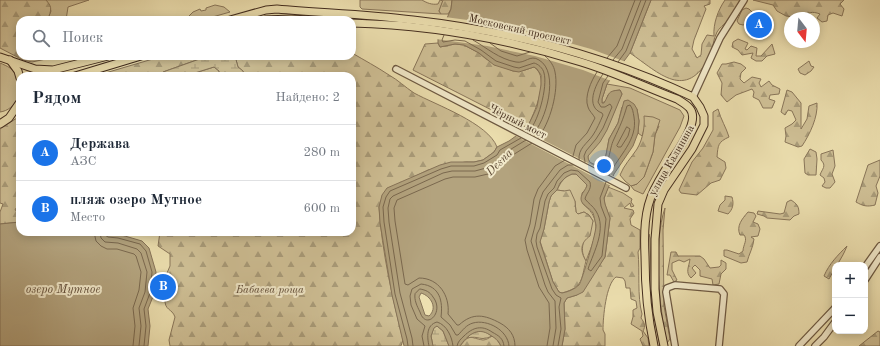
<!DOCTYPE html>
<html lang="ru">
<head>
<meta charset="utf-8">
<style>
	body { margin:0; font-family:"Old Standard TT",serif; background:#f6f6f7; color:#1f2937 }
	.controls { position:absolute; right:12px; bottom:12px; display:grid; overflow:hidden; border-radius:8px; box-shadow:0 2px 10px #0003 }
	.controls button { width:36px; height:36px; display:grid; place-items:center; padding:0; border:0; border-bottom:1px solid #e0e1e3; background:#fff; color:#1f2937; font:20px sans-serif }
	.compass { position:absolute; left:784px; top:12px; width:36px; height:36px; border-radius:50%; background:#fff; box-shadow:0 2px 10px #0003; rotate:164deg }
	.you { position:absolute; left:604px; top:166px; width:14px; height:14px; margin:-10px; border:3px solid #fff; border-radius:50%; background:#1a73e8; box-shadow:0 0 0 6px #1a73e833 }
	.badge { display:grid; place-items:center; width:26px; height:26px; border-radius:50%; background:#1a73e8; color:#fff; font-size:13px; font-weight:700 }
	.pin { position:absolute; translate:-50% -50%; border:2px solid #fff; box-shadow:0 1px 4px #0006 }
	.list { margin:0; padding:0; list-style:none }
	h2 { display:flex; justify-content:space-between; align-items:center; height:52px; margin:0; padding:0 16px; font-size:17px }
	h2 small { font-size:13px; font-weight:400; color:#747a83 }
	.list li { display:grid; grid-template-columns:26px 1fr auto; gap:12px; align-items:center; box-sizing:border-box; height:56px; padding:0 16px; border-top:1px solid #e0e1e3 }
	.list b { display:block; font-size:15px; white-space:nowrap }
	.list p { margin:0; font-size:13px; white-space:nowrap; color:#747a83 }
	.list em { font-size:13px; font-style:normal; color:#747a83 }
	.icon { flex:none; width:22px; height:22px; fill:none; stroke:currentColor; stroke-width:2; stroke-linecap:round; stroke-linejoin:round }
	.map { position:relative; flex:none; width:880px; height:346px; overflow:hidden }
	.search { position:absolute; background:#fff; box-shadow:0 2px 10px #0003; left:16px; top:16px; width:340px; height:44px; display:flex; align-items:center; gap:10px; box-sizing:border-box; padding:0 14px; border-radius:12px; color:#747a83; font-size:15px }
	.panel { position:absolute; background:#fff; box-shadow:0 2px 10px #0003; left:16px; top:72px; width:340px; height:164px; border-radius:12px }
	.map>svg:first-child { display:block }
	.grass { fill:#d0c197; stroke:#89765a }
	.forest { fill:url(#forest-firs); stroke:#89765a }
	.wetland { fill:url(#wetland-marsh); stroke:#89765a }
	.water { fill:#b3a37e; stroke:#867358; fill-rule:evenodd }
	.pier { fill:#ede0b0 }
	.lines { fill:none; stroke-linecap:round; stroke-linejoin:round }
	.shore { stroke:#7a684e; stroke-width:1 }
	.minor-casing { stroke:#6d5942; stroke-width:8 }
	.major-casing { stroke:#422c1e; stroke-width:9 }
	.minor { stroke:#f3ebcc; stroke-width:5.5 }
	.major { stroke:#ede0b0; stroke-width:7 }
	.labels { text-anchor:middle; stroke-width:4; stroke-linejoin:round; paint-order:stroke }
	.street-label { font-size:11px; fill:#422c1e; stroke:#f3ebcc }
	.park-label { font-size:11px; font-style:italic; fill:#5e4a36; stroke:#f3ebcc }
	.water-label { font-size:12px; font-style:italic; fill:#5e4a36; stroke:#f3ebcc }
</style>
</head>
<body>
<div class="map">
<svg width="880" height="346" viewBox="0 0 880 346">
	<defs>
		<pattern id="forest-firs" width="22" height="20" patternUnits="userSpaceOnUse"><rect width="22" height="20" fill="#d0c197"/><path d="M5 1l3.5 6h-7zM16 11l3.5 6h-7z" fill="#aa9d7b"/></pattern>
		<pattern id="wetland-marsh" width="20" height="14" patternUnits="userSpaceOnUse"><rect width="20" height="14" fill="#d0c197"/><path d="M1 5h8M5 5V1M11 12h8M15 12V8" fill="none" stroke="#aa9d7b"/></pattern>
	</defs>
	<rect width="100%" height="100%" fill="#ede0b0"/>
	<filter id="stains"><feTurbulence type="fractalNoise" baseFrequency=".005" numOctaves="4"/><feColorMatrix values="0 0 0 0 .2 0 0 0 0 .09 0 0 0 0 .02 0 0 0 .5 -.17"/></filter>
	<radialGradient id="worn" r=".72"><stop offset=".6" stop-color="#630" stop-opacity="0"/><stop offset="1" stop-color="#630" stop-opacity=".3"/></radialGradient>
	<g class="grass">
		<polygon points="46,0 89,0 68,7 66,20 50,20 49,16 51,11"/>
		<path d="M360,0H422C427,3 432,5 438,4L440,0L443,1L439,11L441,14L362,9L360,7Z"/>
		<polygon points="215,5 224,7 230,12 202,20 185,20 193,12 200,9 201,11 206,10 206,8"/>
		<path d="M746,8L749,9L752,12C752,18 749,24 743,25L739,24L737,21L742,10Z"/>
		<path d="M0,63C7,66 14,69 18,76C25,90 16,110 0,112Z"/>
		<polygon points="214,67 219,71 220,76 185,76"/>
		<path d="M607,84L630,88L680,110L684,116L680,127L643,194L634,190L631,186L637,184L644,177L653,152L655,135L659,126H645L642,136L638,133L639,121L637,109L622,107L618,123L609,139L606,155L602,163L597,165C592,164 587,162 588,155C590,149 597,145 600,140C610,126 614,109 622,94L620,90L614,91L608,95L606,101L602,103V99Z"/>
		<path d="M572,174H576L587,185L586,189L582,193L583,204C605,221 594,239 586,261C577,247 587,235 593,221L589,215L584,212L578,214L576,212L575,201L564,191L557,190C561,182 564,177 572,174Z"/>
		<polygon points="649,234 650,238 652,305 660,346 657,346 651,317 649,298 648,236"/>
	</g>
	<g class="forest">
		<path d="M0,0H46C51,6 52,8 49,16L50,20H20V56H60L32,62L23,60L0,48Z"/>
		<polygon points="443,0 452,0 451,9 448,14 441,14 439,11"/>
		<path d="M651,0H710V4L704,6L706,9L694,40L692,49L697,58L701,55L702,44L707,35L714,36C713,24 718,10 725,0H740C736,7 732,15 727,21C724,25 719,28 717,32C713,39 713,49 710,56C686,102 659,73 630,53Z"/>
		<path d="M753,0H844L840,4L844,9L842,16L833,13L828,15L827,21L822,22L817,18L820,14C812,11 808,12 802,18L786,16L777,11L773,5Z"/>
		<polygon points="738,39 748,43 745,49 747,50 751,46 757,48 756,56 761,56 772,44 775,54 767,56 762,61 756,61 751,58 753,53 742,55 738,50 732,47 733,42"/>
		<path d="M438,43L440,47L455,44L464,45L479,53L486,59L513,71L525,70L534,67C551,78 534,113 527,128L413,70L425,44Z"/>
		<path d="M352,53C364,60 377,67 389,75C398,80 405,87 414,93C436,105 488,123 497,147L494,152L483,160L474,162H465L428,170L412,178L379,207C382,252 392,296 403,340L401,346H170L169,340L175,317C172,308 164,311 165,298L173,295L175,289L167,285L164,280L170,266V254L158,246L160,232H352V76H244L243,71L238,67L235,56H352Z"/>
		<polygon points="163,56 208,56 163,72 159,76 95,76"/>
		<polygon points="809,61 811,66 814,67 811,71 805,75 800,73 798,69"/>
		<polygon points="734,62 741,64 746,68 741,73 740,79 744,83 752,77 761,79 759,83 761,87 769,81 772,85 780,89 779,94 770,95 769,99 775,101 772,108 763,108 759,100 753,97 754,92 752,89 736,95 727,102 721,95 722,83 717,73 722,64 726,64"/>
		<path d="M787,90L792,92L801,103V129L807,119L809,106L817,103C818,117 810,134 802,146L798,147L785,142L786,136L785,128L792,124L796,120L792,111L788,110L785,115L781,112Z"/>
		<path d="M718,109C721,120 726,127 729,137C718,142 718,145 717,157L725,162L726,168L720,180L711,183L697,195L681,193L679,190L692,162L703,148L713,130V112Z"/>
		<polygon points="20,116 20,207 15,209 16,211 20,213 20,222 0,224 0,212 3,204 0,203 0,129"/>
		<path d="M644,116L653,117L660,120L655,135L653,152L644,177L637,184L631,186L625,181L620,175C624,165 631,158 637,149C643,139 645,126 644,116Z"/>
		<polygon points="810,149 816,152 817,159 816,175 808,175 805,173 804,159"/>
		<path d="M833,150L835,166L832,174L835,182L830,188H826L822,186L825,182L824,178L820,175C822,169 827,166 821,160V154Z"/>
		<path d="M880,160V176L876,186L878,193L875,205C867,207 863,206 856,202L868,165Z"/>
		<path d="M608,187L623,193L632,199L631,202L634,206L631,207L630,203L624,208L633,210L634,213L630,219L631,225L640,230V248L638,252C640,271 637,296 642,314L641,318C644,322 646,326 643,331L648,338L649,346H643L640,339L643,336L642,331L631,324L633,317V310L637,308L636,301L631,299L630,288H626L625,281L623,278L616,277C606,284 603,317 603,330L605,334V346H562L565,329L564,303L567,298L577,295L605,257L610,218L605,205L604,199Z"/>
		<path d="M557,190L564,191L570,190L575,201L576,212L578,214L584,212L589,215L593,221L590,236C580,243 580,251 586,261C581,279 584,287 562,293L559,292L553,282L540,241L544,229L549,202L551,196Z"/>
		<path d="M725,196L732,197C734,204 733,209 728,214L718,211L720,205L725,200Z"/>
		<path d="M791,200C797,204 799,206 799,214L794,216L790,220L767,218L764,216L757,214L758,211L780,214L784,213L787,202Z"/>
		<path d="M665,208L663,230L664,306L670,339L667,343C659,308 653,242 665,208Z"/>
		<path d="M748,212L754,213L756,216L753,222L758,224L760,229L758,236L751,237L754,239C753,248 749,254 747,262L741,263L724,256V250H727L739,254L743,251C743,245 748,240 744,235H740C736,226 742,219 748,212Z"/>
		<path d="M847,246C842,259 835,267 829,279L824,276C829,264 838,255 847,246Z"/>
		<path d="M671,252H676L678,256H700L704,259L710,268L719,267L721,265V260L726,263V269L721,274L719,284L713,285L712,279L700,276V270L695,265L692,268L696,273L691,278C685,272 689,267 690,259L684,262L679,260L672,263V270L677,280L674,282L670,275H667Z"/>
		<polygon points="878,331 880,332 880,346 859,346"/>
		<path d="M492,336L496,338L501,346H460C470,333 470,338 483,340C486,340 489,338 492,336Z"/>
	</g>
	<g class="wetland">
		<polygon points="208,56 223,58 226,56 235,56 238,67 243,71 244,76 220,76 219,71 214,67 185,76 161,76 163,72"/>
		<polygon points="437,326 443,331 449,346 433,346 431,336 434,327"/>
		<path d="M481,331L486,332L492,336C480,342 479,335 467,338L472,333Z"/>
	</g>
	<g class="water">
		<path d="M452,0H651L630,53L607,84L602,99V103H604C610,93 607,91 620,90L622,94L607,130L600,142L588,156C588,162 591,164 597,165L602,163L606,155L609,139L618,123L624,101L628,100L634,104L637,109L639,121L638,133L633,146L614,174L604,198L605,204L610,218L605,257L583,292L577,295L567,298L564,303L565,329L562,346H501C498,340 495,338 490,335C477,326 467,336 460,346H449L443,331L437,326L434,328L431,336L433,346H404L392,295L380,223L379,207L382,195L387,188L440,165L451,162H474L483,160L494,152L497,147L509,141L527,128L537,107L541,85V75L537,69L534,67L519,72L513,71L494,65L479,53L464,45L455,44L440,47L438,43V39L451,9ZM572,174H576L587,185C586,190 581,193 581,199C581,205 590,208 593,213C594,216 595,221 596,225C597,230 582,281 579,285C575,289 568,292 562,293L559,292L553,282L540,242L544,229L549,202L551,196L557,190L560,183L566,177ZM421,293C431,296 438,308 429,316L425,315L419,297Z"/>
		<polygon points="20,222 20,232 90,232 113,234 118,234 142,241 149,248 156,272 154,294 148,309 150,326 148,346 0,346 0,224"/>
	</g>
	<g class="pier">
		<polygon points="445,17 490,23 541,35 591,49 626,62 611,81 583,70 535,56 487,46 436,39"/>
		<polygon points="522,129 615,177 611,186 514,135"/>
	</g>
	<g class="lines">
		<g class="shore">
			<path d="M444,35L442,40L443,42L455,40L465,41L481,50L496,61L514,67L519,68L534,63C538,64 543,68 544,73C548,86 538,125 527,133"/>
			<path d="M473,40C487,48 499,59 516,62C525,64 530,54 539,60C560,72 546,122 532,135"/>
			<polyline points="490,43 501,51 517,56 530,52"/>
			<polyline points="607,58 617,46 635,0"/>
			<polyline points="613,60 622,49 641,0"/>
			<polyline points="618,62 626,51 646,0"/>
			<polygon points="627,127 630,129 628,136 621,147 618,147 617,146"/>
			<path d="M538,138C550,123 559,91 555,72C554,66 550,60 545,56"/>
			<path d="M573,156L576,145L587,133L595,118C593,114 589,111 588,107C584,97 591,81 597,72"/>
			<path d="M579,160C578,148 587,144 593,135C597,129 600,122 603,115L602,113C585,107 595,85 603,74"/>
			<polyline points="585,162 584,156 586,151 596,139 603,128 612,107 610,104 605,107 601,107 598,102 603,83 608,76"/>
			<path d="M598,169C612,163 608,151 614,139C620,126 623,120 627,106L630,105C633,109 633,112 634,117C638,140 619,155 609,175"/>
			<polyline points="94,232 96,241 101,246 107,249 117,249 134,254 136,256 141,272 139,290 133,308 135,326 133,346"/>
			<polyline points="100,232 101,238 105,242 118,243 137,249 141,253 147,272 145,292 139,308 141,326 139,346"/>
			<polyline points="105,232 105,235 108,237 118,238 140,244 146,251 152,272 150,293 144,309 146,326 144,346"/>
			<path d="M420,289C426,290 430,292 433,297C445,312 426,331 420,312C417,306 414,300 415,294Z"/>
			<polyline points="408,346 407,339 395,294 384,222 383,207 386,197 390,191 441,169 451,166 474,166 484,163 497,155 500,150 521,138"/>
			<polyline points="413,346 412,338 400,293 389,222 388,208 390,199 393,196 443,173 452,171 475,171 486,168 500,159 503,154 526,140"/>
			<path d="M424,346L422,336L425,326L417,319L411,305L410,296L412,289L421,284C440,286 443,301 441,317L450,325L456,335H458C463,330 466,325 473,323C487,319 508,330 509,346"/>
			<path d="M429,346C427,337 426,325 437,322C447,325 452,337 453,346"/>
			<path d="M457,346C458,341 461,339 464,336C473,327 482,325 492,332C499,336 503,338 504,346"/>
			<path d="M515,346C515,335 509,328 500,323C485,315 473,312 459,325H457L448,314C450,296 439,278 419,278L408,285L405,284L395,221L394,208L397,200L445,179L453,177H475L488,174L499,167L508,158L532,143"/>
			<polyline points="547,346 550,328 549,303 539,287 527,250 525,240 530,224 534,199 538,189 555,166 565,160"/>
			<polyline points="553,346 556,328 555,301 548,292 545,285 531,241 535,226 540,200 543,192 560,170 568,165 573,165"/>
			<path d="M558,346L561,329L559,307L561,298L556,295L552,289L537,247L536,241L537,234L540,228L545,201L548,194L554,188L557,181L564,173L571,170L578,171L590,182C592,190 586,193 585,199C588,203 593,206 596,211C607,229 594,251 588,269L591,271L602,256L606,219L601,206L600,198L606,182"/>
		</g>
		<g class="minor-casing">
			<g id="minor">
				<polyline points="396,69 626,188"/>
				<polyline points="693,97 720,38 744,0"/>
				<polyline points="865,267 880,246"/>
				<polyline points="865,280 880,257"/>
				<polyline points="675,346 666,292 667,288 675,285 720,289 724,294 719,346"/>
				<polyline points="799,346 835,308"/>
				<polyline points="815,346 824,337 835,322"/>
			</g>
		</g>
		<g class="major-casing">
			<g id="major">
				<path d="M230,20L266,10L277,9C322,13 368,14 413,20C510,31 605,56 693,97L700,107L704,116V125L692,149L664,190L658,204L655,239V289L657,312L664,346"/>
				<polyline points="265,20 291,19 309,20"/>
				<path d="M352,23C429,25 508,39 581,62C614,72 645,87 677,99C687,105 695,109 692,122C690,132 684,140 679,149C670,162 661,176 654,190C644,210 644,234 645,256C645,288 647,314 654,346"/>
				<polyline points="0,57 35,69 53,70 108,56"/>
				<polyline points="10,60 18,71 20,78"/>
				<polyline points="75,76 141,56"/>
				<polyline points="0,124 9,118 20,102"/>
			</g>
		</g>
		<use href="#minor" class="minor"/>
		<use href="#major" class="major"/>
	</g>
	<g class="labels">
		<g class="street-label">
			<text transform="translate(520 29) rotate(13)" y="4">Московский проспект</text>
			<text transform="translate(518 121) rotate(27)" y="4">Чёрный мост</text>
			<text transform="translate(671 160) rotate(-60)" y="4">улица Калинина</text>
		</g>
		<g class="park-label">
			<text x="270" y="293">Бабаева роща</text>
		</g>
		<g class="water-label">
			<text transform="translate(499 162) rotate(-45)" y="4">Desna</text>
			<text x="63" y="293">озеро Мутное</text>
		</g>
	</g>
	<rect width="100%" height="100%" filter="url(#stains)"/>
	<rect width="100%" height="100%" fill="url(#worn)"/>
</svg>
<div class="controls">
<button>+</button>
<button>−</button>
</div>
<svg class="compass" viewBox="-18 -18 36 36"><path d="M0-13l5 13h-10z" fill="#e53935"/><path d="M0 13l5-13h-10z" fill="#747a83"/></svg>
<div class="you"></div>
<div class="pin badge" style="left:759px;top:25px">A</div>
<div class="pin badge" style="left:163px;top:287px">B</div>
<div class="search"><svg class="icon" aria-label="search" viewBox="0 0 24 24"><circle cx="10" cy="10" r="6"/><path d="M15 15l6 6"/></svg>Поиск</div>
<section class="panel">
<h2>Рядом<small>Найдено: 2</small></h2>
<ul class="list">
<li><span class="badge">A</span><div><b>Держава</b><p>АЗС</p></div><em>280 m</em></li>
<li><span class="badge">B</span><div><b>пляж озеро Мутное</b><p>Место</p></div><em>600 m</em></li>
</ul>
</section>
</div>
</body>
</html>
